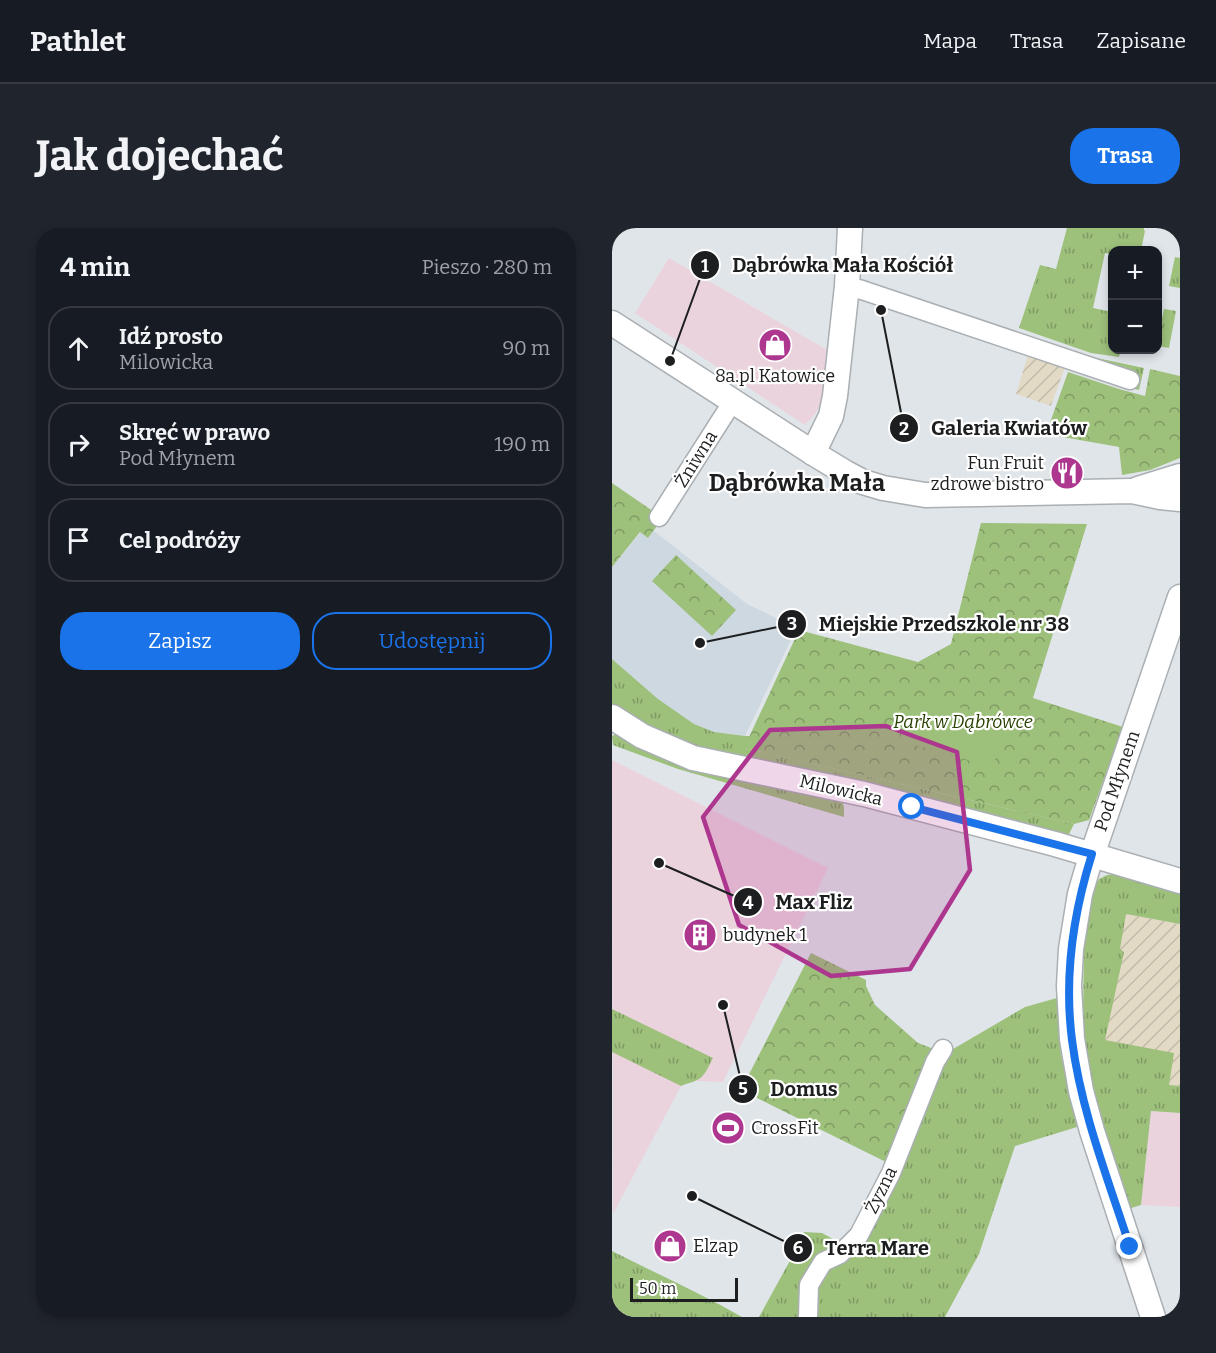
<!DOCTYPE html>
<html lang="pl">
<head>
<meta charset="utf-8">
<style>
	body { margin:0; font-family:Bitter,serif; background:#20242c; color:#f1f3f6 }
	.controls { position:absolute; right:18px; top:18px; display:grid; overflow:hidden; border-radius:12px; box-shadow:0 3px 9px #0003 }
	.controls button { width:54px; height:54px; display:grid; place-items:center; padding:0; border:0; border-bottom:2px solid #363941; background:#171b24; color:#f1f3f6; font:30px sans-serif }
	.scale { position:absolute; left:18px; bottom:15px; width:108px; box-sizing:border-box; padding-left:6px; border:3px solid #1c1e1f; border-top:0; font-size:16px; line-height:21px; white-space:nowrap; color:#1c1e1f; -webkit-text-stroke:4px #fff; paint-order:stroke }
	.stop { position:absolute; width:18px; height:18px; margin:-14px; border:4px solid #1a73e8; border-radius:50%; background:#fff }
	.stop.end { background:#1a73e8; border-color:#fff; box-shadow:0 2px 6px #0008 }
	.list { margin:0; padding:0; list-style:none }
	h2 { display:flex; justify-content:space-between; align-items:center; height:78px; margin:0; padding:0 24px; font-size:26px }
	h2 small { font-size:20px; font-weight:400; color:#9ea1a6 }
	.list li { display:grid; grid-template-columns:39px 1fr auto; gap:18px; align-items:center; box-sizing:border-box; height:84px; margin:0 12px 12px; padding:0 12px; border:2px solid #363941; border-radius:24px }
	.list b { display:block; font-size:22px; white-space:nowrap }
	.list p { margin:0; font-size:20px; white-space:nowrap; color:#9ea1a6 }
	.list em { font-size:20px; font-style:normal; color:#9ea1a6 }
	.actions { display:flex; gap:12px; padding:18px 24px }
	.actions a { flex:1; padding:14px 0; border:2px solid #1a73e8; border-radius:24px; text-align:center; font-size:21px; color:#1a73e8 }
	.actions .main { background:#1a73e8; color:#fff }
	.icon { flex:none; width:33px; height:33px; fill:none; stroke:currentColor; stroke-width:2; stroke-linecap:round; stroke-linejoin:round }
	.map { position:relative; flex:none; width:568px; height:1089px; overflow:hidden; border-radius:24px }
	header { display:flex; align-items:center; gap:36px; box-sizing:border-box; height:84px; padding:0 30px; background:#171b24; border-bottom:2px solid #363941 }
	header strong { font-size:28px }
	nav { display:flex; gap:33px; margin-inline-start:auto; font-size:21px }
	.intro { display:flex; align-items:center; justify-content:space-between; box-sizing:border-box; height:144px; padding:0 36px }
	h1 { margin:0; font-size:42px }
	.button { padding:15px 27px; border-radius:24px; background:#1a73e8; color:#fff; font-size:21px; font-weight:700 }
	main { display:flex; gap:36px; padding:0 36px }
	aside { flex:1; background:#171b24; border-radius:24px; box-shadow:0 3px 9px #0003 }
	.map>svg:first-child { display:block }
	.commercial { fill:#ebd3dd }
	.industrial { fill:url(#industrial-furrows) }
	.built { fill:#cdd8e1 }
	.grass { fill:url(#grass-tufts) }
	.forest { fill:url(#forest-crowns) }
	.garden { fill:#9dc07b }
	.lines { fill:none; stroke-linecap:round; stroke-linejoin:round }
	.street-casing { stroke:#aaafb3; stroke-width:21 }
	.secondary-casing { stroke:#aaafb3; stroke-width:27 }
	.street { stroke:#fff; stroke-width:18 }
	.secondary { stroke:#fff; stroke-width:24 }
	.route { stroke:#1a73e8; stroke-width:8 }
	.marked { fill:#ad378f; fill-opacity:0.2; stroke:#ad378f; stroke-width:4.5; stroke-linejoin:round }
	.labels { text-anchor:middle; stroke-width:4.5; stroke-linejoin:round; paint-order:stroke }
	.poi-label { font-size:18px; fill:#1c1e1f; stroke:#fff; text-anchor:start }
	.street-label { font-size:18px; fill:#1c1e1f; stroke:#fff }
	.park-label { font-size:18px; font-style:italic; fill:#284102; stroke:#fff }
	.district-label { font-size:24px; font-weight:bold; fill:#1c1e1f; stroke:#fff }
	.leader { fill:none; stroke:#1c1e1f; stroke-width:2 }
	.callout-dot { fill:#1c1e1f; stroke:#fff; stroke-width:2 }
	.mark-label { font-size:18px; text-anchor:middle; font-weight:bold; fill:#fff }
	.callout-label { font-size:20px; text-anchor:middle; font-weight:bold; fill:#1c1e1f; stroke:#fff; stroke-width:4.5; stroke-linejoin:round; paint-order:stroke }
</style>
</head>
<body>
<header>
<strong>Pathlet</strong>
<nav><a>Mapa</a><a>Trasa</a><a>Zapisane</a></nav>
</header>
<div class="intro"><h1>Jak dojechać</h1><a class="button">Trasa</a></div>
<main>
<aside>
<h2>4 min<small>Pieszo · 280 m</small></h2>
<ul class="list">
<li><svg class="icon" aria-label="ahead" viewBox="0 0 24 24"><path d="M12 20V5M6 11l6-6 6 6"/></svg><div><b>Idź prosto</b><p>Milowicka</p></div><em>90 m</em></li>
<li><svg class="icon" aria-label="right" viewBox="0 0 24 24"><path d="M7 20v-9h11M14 6l5 5-5 5"/></svg><div><b>Skręć w prawo</b><p>Pod Młynem</p></div><em>190 m</em></li>
<li><svg class="icon" aria-label="arrive" viewBox="0 0 24 24"><path d="M6 21V4h12l-3 4 3 4H6"/></svg><div><b>Cel podróży</b></div></li>
</ul>
<div class="actions"><a class="main">Zapisz</a><a>Udostępnij</a></div>
</aside>
<div class="map">
<svg width="568" height="1089" viewBox="0 0 568 1089">
	<defs>
		<pattern id="industrial-furrows" width="10" height="10" patternUnits="userSpaceOnUse" patternTransform="scale(1.5)"><rect width="10" height="10" fill="#e3dac5"/><path d="M-1 1l2-2M0 10L10 0M9 11l2-2" fill="none" stroke="#c2bba9"/></pattern>
		<pattern id="grass-tufts" width="24" height="20" patternUnits="userSpaceOnUse" patternTransform="scale(1.5)"><rect width="24" height="20" fill="#9dc07b"/><path d="M3 7l-1-3M5 7V3M7 7l1-3M15 17l-1-3M17 17v-4M19 17l1-3" fill="none" stroke="#7f9b64"/></pattern>
		<pattern id="forest-crowns" width="20" height="18" patternUnits="userSpaceOnUse" patternTransform="scale(1.5)"><rect width="20" height="18" fill="#9dc07b"/><path d="M2 6a3 3 0 1 1 6 0M12 15a3 3 0 1 1 6 0" fill="none" stroke="#7f9b64"/></pattern>
	</defs>
	<rect width="100%" height="100%" fill="#e0e5e9"/>
	<g class="commercial">
		<polygon points="57,30 215,122 213,171 200,190 193,197 23,85"/>
		<polygon points="0,532 216,640 111,854 84,853 75,854 69,858 1,986"/>
		<polygon points="539,883 568,885 568,979 529,977"/>
	</g>
	<g class="industrial">
		<polygon points="416,127 453,139 439,178 404,166"/>
		<polygon points="504,684 568,696 568,885 482,814"/>
	</g>
	<polygon class="built" points="42,303 135,376 164,390 185,399 133,508 102,504 82,496 46,471 0,431 0,339 29,304 36,310"/>
	<g class="grass">
		<polygon points="455,0 532,0 532,2 533,3 529,22 500,22 500,26 493,25 481,80 500,84 500,122 508,122 507,129 479,125 407,100 428,37 444,41"/>
		<polygon points="563,29 568,30 568,60 557,58"/>
		<polygon points="552,81 564,83 557,120 546,118 546,109"/>
		<polygon points="480,129 532,140 527,162 519,160 480,130"/>
		<polygon points="0,431 46,471 82,496 102,504 133,508 138,508 133,520 462,596 457,606 449,607 73,518 22,491 0,477"/>
		<polygon points="4,506 14,507 230,573 232,579 232,589 66,541 1,517 0,508"/>
		<polygon points="509,645 568,661 568,696 514,686 508,721 512,724 493,812 562,825 557,857 568,858 568,885 539,883 529,977 516,981 497,922 480,856 471,796 472,708 481,661 487,651 495,647"/>
		<polygon points="445,770 449,827 465,899 403,918 367,1026 333,1089 147,1089 180,1029 192,1004 210,1005 245,1024 283,950 336,824 413,779"/>
		<path d="M0,781L101,830C97,837 93,849 85,852C80,855 75,855 69,858L0,824Z"/>
		<path d="M0,1023C43,1045 88,1065 130,1089H0Z"/>
	</g>
	<g class="forest">
		<polygon points="538,141 568,148 568,230 538,242 510,247 507,219 434,206 456,144 507,161 533,168"/>
		<polygon points="0,255 51,290 36,310 28,304 0,339"/>
		<polygon points="369,295 475,296 421,470 511,499 477,592 462,596 132,520 187,402 306,434 339,416"/>
		<polygon points="64,327 124,382 100,408 40,353"/>
		<polygon points="199,725 254,752 254,758 263,777 306,815 322,821 278,936 129,862"/>
	</g>
	<polygon class="garden" points="312,469 395,493 381,539 298,516"/>
	<g class="lines">
		<g class="street-casing">
			<g id="street">
				<polyline points="235,58 250,62 518,152"/>
				<polyline points="47,289 121,173"/>
				<polyline points="196,1089 197,1057 211,1034 228,1026 247,1007 279,945 323,834 331,821"/>
			</g>
		</g>
		<g class="secondary-casing">
			<g id="secondary">
				<polyline points="0,95 201,225 234,245 251,254 271,260 313,267 520,263 548,269 568,271"/>
				<polyline points="201,225 219,188 223,168 235,58 238,0"/>
				<polyline points="526,261 568,248"/>
				<polyline points="0,489 30,508 81,530 252,566 443,616 568,653"/>
				<polyline points="541,1089 480,903 469,863 460,811 457,758 459,721 468,666 475,642 568,369"/>
			</g>
		</g>
		<use href="#street" class="street"/>
		<use href="#secondary" class="secondary"/>
	</g>
	<g class="lines">
		<path class="route" d="M300,579L480,626C461,686 452,749 460,812C469,883 496,951 518,1019"/>
	</g>
	<path class="marked" d="M274,498L345,524L358,642L298,741L219,748L127,697L91,589L158,502Z"/>
	<defs>
		<g id="shop-disc" transform="scale(1.725)"><circle r="9.5" fill="#ad378f" stroke="#fff"/><path d="M-5-2.5h2.3a2.7 3.5 0 0 1 5.4 0H5L5.5 6h-11ZM-1.5-2.5h3a1.5 2.3 0 0 0-3 0Z" fill="#fff"/></g>
		<g id="restaurant-disc" transform="scale(1.725)"><circle r="9.5" fill="#ad378f" stroke="#fff"/><path d="M-5-6h1v4h1v-4h1v4h1v-4h1v5L-1.5 .5V6h-2V.5L-5-1ZM5-6V6H3V1.5H1.5Q1.5-4 5-6Z" fill="#fff"/></g>
		<g id="building-disc" transform="scale(1.725)"><circle r="9.5" fill="#ad378f" stroke="#fff"/><path d="M-4-6H4V6H1V3H-1V6H-4ZM-2.5-4.3h1.7v1.8h-1.7ZM.8-4.3h1.7v1.8H.8ZM-2.5-1h1.7V.8h-1.7ZM.8-1h1.7V.8H.8Z" fill="#fff"/></g>
		<g id="stadium-disc" transform="scale(1.725)"><circle r="9.5" fill="#ad378f" stroke="#fff"/><path d="M0-5a6.5 5 0 1 0 0 10a6.5 5 0 1 0 0-10ZM-3.5-1.8h7v3.6h-7Z" fill="#fff"/></g>
	</defs>
	<g fill-rule="evenodd">
		<use href="#shop-disc" x="163" y="117"/>
		<use href="#restaurant-disc" x="455" y="245"/>
		<use href="#building-disc" x="88" y="707"/>
		<use href="#stadium-disc" x="116" y="900"/>
		<use href="#shop-disc" x="58" y="1018"/>
	</g>
	<g class="labels">
		<g class="poi-label">
			<text x="163" y="154" text-anchor="middle">8a.pl Katowice</text>
			<text x="432" y="241" text-anchor="end">Fun Fruit<tspan x="432" dy="21">zdrowe bistro</tspan></text>
			<text x="111" y="713">budynek 1</text>
			<text x="139" y="906">CrossFit</text>
			<text x="81" y="1024">Elzap</text>
		</g>
		<g class="street-label">
			<text transform="translate(84 231) rotate(-58)" y="6">Żniwna</text>
			<text transform="translate(505 553) rotate(-71)" y="6">Pod Młynem</text>
			<text transform="translate(229 562) rotate(13)" y="6">Milowicka</text>
			<text transform="translate(269 962) rotate(-64)" y="6">Żyzna</text>
		</g>
		<g class="park-label">
			<text x="351" y="500">Park w Dąbrówce</text>
		</g>
		<g class="district-label">
			<text x="185" y="263">Dąbrówka Mała</text>
		</g>
	</g>
	<path class="leader" d="M58 133L93 37M269 82L292 200M88 415L180 396M47 635L136 674M111 777L131 861M80 968L186 1020"/>
	<g class="callout-dot">
		<circle cx="58" cy="133" r="6"/>
		<circle cx="269" cy="82" r="6"/>
		<circle cx="88" cy="415" r="6"/>
		<circle cx="47" cy="635" r="6"/>
		<circle cx="111" cy="777" r="6"/>
		<circle cx="80" cy="968" r="6"/>
		<circle cx="93" cy="37" r="15"/>
		<circle cx="292" cy="200" r="15"/>
		<circle cx="180" cy="396" r="15"/>
		<circle cx="136" cy="674" r="15"/>
		<circle cx="131" cy="861" r="15"/>
		<circle cx="186" cy="1020" r="15"/>
	</g>
	<g class="mark-label">
		<text x="93" y="44">1</text>
		<text x="292" y="207">2</text>
		<text x="180" y="402">3</text>
		<text x="136" y="681">4</text>
		<text x="131" y="867">5</text>
		<text x="186" y="1026">6</text>
	</g>
	<g class="callout-label">
		<text x="231" y="44">Dąbrówka Mała Kościół</text>
		<text x="397" y="207">Galeria Kwiatów</text>
		<text x="332" y="403">Miejskie Przedszkole nr 38</text>
		<text x="202" y="681">Max Fliz</text>
		<text x="192" y="868">Domus</text>
		<text x="265" y="1027">Terra Mare</text>
	</g>
</svg>
<div class="controls">
<button>+</button>
<button>−</button>
</div>
<div class="scale">50 m</div>
<div class="stop" style="left:300px;top:579px"></div>
<div class="stop end" style="left:518px;top:1019px"></div>
</div>
</main>
</body>
</html>
